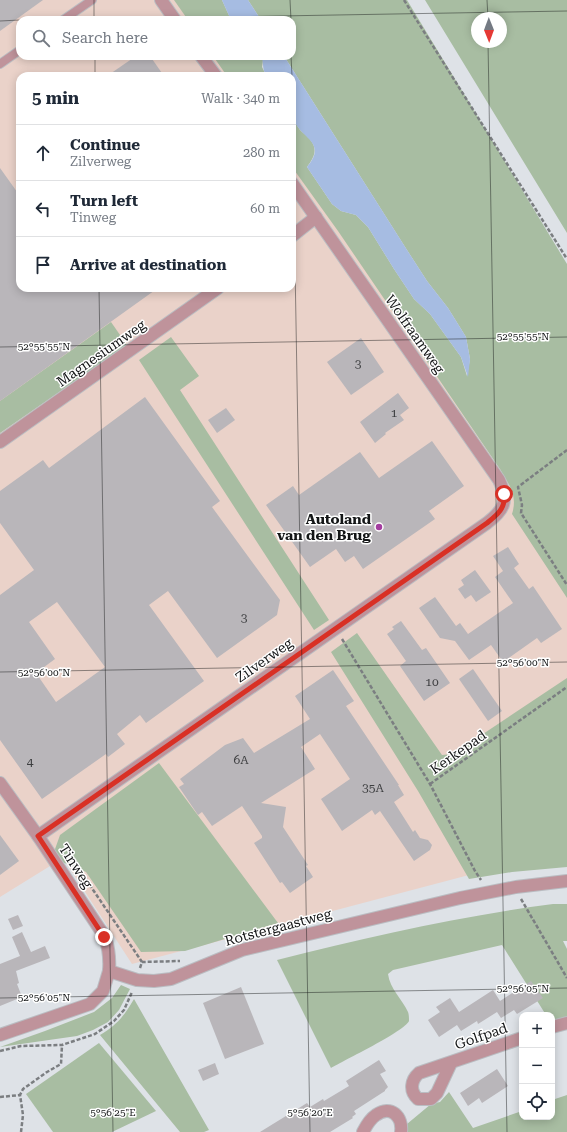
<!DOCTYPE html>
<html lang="en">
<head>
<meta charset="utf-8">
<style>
	body { margin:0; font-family:"Roboto Serif",serif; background:#f6f6f7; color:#1f2937 }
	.controls { position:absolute; right:12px; bottom:12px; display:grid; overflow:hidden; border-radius:8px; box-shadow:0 2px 10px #0003 }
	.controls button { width:36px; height:36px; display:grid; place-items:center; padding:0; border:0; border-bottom:1px solid #e0e1e3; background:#fff; color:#1f2937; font:20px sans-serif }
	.compass { position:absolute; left:471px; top:12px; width:36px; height:36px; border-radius:50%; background:#fff; box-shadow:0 2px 10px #0003; rotate:179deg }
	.stop { position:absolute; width:12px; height:12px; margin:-9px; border:3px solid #d93025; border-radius:50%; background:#fff }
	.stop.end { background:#d93025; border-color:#fff; box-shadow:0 1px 4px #0008 }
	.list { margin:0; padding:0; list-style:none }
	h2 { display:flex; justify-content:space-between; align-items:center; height:52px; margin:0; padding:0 16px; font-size:17px }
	h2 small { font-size:13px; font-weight:400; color:#747a83 }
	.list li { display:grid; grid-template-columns:26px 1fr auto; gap:12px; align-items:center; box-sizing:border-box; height:56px; padding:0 16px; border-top:1px solid #e0e1e3 }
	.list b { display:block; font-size:15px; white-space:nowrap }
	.list p { margin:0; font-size:13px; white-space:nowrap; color:#747a83 }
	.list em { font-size:13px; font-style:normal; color:#747a83 }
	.icon { flex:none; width:22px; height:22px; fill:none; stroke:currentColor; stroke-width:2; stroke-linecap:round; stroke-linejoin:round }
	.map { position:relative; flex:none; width:567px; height:1132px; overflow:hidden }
	.search { position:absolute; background:#fff; box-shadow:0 2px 10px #0003; left:16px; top:16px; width:280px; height:44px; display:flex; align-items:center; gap:10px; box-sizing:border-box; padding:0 14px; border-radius:12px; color:#747a83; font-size:15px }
	.panel { position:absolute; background:#fff; box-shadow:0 2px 10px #0003; left:16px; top:72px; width:280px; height:220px; border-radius:12px }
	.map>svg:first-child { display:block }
	.industrial { fill:#ead2c9 }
	.green { fill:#a8bda2; fill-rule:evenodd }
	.water { fill:#a6bce2 }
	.building { fill:#b9b6ba; fill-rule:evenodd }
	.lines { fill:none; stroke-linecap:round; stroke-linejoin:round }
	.service-casing { stroke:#babdc2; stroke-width:10 }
	.minor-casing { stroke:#babdc2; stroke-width:14 }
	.tertiary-casing { stroke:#babdc2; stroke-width:14 }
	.path { stroke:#7b7e81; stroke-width:2.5; stroke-dasharray:4 2; stroke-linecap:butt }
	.service { stroke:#bf939b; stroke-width:8 }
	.minor { stroke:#bf939b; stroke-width:12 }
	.tertiary { stroke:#bf939b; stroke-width:12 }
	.route { stroke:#d93025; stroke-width:5 }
	.ticks { fill:none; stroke:#141617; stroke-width:1; stroke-opacity:0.45 }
	.poi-dot { fill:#a43da0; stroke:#fff; stroke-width:1.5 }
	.labels { text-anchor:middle; stroke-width:3; stroke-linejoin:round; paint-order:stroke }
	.number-label { font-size:12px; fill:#3d3e40 }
	.street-label { font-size:14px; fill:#141617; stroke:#fff }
	.poi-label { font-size:14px; font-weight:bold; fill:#141617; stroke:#fff; text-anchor:end }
	.ticks-label { font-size:10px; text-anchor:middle; fill:#141617; stroke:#fff; stroke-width:3; stroke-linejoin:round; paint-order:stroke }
</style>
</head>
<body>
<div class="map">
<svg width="567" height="1132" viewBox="0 0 567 1132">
	<rect width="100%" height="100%" fill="#dee2e7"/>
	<polygon class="industrial" points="0,0 182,0 196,20 20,20 20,56 221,56 234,76 20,76 20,288 292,288 292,160 508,476 520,519 567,593 567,682 469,875 132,964 63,858 0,897"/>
	<g class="green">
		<polygon points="174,0 222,0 231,20 188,20"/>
		<path d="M248,0H407L567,264V598L512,514C518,495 509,485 500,469L338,231L292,167V109C293,115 294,121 298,127C300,131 304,133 307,136C319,148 315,156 307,167L332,204L341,211L356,215L368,227L394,269L414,299L430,314L461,357L467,376L470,359L466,337L448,308L427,281L407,250L284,56H292V20H261Z"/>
		<path d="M425,0H567V233ZM477,18H501V42H477Z"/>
		<polygon points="213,56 261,56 263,60 262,67 265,73 272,76 227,76"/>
		<polygon points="111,322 127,345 0,433 0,401"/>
		<polygon points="171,337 199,376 180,390 329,620 314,630 139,360"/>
		<polygon points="357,633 442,755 453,754 567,678 567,867 512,872 469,879 418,791 331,652"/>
		<polygon points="159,763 278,923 185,951 141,952 86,872 62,862 54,852 60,835"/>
		<path d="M553,904H567V941H563L567,949V1018L552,1022V1015H546L502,945L393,970L388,974C390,989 402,999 408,1012C409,1014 409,1019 409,1021C405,1031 343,1061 331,1068L277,960C368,937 460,916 553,904Z"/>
		<polygon points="121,985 130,989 119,1010 108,1022 93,1030 77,1036 0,1047 45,1031 94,1012 112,998"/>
		<path d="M134,999L209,1130L204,1132H180L100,1035C117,1025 124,1016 134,999Z"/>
		<polygon points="99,1043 156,1111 112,1132 53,1132 26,1094"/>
		<polygon points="449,1092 473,1128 522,1111 522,1117 552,1117 552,1100 567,1095 567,1132 405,1132 407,1124 431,1104 440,1102"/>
	</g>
	<g class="water">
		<polygon points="222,0 248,0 261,20 231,20"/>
		<path d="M261,56H284L407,250L427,281L448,308L466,337L470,359L468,377L461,357L430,314L414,299L394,269L368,227L356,215L341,211L332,204L307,167C328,142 301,139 294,120C289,107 292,89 292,76H272L265,73C262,67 264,61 261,56Z"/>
	</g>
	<g class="building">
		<polygon points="0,0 43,0 0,31"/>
		<polygon points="136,56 150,56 164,76 107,76"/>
		<polygon points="0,168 20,196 20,288 158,288 0,401"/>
		<polygon points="361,338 384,372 351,395 327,362"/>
		<polygon points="398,393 409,408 400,415 404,420 385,433 386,434 375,443 360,422"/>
		<path d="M145,397L220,501L212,507L280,600L277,615L217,658L168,591L149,605L204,681L146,723L140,715L117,734L125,744L108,757L106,754L42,799L0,740V595L34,570L0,523V491L43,460L49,468ZM57,602L105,667L56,702L36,673L55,659L29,622Z"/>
		<polygon points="226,408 235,420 217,433 208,420"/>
		<polygon points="432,441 464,486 429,511 435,519 363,569 354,556 345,562 336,549 310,567 266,505 293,486 299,495 360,452 379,478"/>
		<polygon points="508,547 519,564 514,568 529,589 533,586 562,629 541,643 537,638 503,662 491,645 469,660 455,641 440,638 419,608 435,597 456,626 460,623 468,634 513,603 495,577 503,571 493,556"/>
		<polygon points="475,570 491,592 476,602 471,595 465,599 458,589 464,585 461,580"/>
		<polygon points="401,621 422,650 426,648 450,683 424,701 400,666 406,661 387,634 394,629 392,627"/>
		<polygon points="473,669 502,711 488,721 459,679"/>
		<polygon points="333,670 354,701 346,706 399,785 398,785 404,795 394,802 413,832 415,830 420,838 428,840 432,845 430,850 414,861 380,811 375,815 372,810 342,831 321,799 350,779 320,734 301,747 315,769 261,803 286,807 283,827 308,865 306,866 313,877 290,893 282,882 280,883 254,843 262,838 262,836 242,806 212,826 202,812 198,815 179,787 184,784 180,779 225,745 243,738 254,753 310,719 295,696"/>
		<polygon points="0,835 19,861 0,875"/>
		<polygon points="18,915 23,926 13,930 8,919"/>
		<polygon points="22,932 31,952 45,946 50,958 16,971 19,983 17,984 22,997 0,1006 0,964 20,956 12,937"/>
		<polygon points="531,981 543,998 517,1014 514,1010 501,1018 497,1012 478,1024 477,1021 461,1031 457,1025 439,1037 428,1020 440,1012 436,1007 450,998 459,1012 493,990 500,1001"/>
		<polygon points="241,987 264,1044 225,1059 203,1003"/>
		<polygon points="379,1060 386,1071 380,1074 388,1087 385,1090 385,1091 354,1111 356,1114 352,1117 353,1118 330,1132 260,1132 307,1103 310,1107 323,1099 324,1101 349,1086 346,1081"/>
		<polygon points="215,1063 219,1074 203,1081 198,1070"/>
		<polygon points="497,1069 508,1086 482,1103 479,1098 468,1106 460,1093"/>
	</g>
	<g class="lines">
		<g class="service-casing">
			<g id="service">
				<polyline points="63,20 92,0"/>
				<polyline points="0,64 20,50"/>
			</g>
		</g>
		<g class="minor-casing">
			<g id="minor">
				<polyline points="161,0 175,20"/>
				<polyline points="201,56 216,76"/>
				<polyline points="292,236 316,217"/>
				<polyline points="0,442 218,288"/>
				<path d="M0,783L38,836L105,937C109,949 110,958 109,971"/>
				<path d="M38,836L487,523C504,510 509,501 499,480L292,183"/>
				<polyline points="552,1027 567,1023"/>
				<path d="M451,1063L437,1093L431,1099H418C409,1091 411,1080 419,1073L522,1038"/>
				<path d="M363,1132C366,1126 370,1119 376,1115C391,1104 403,1117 401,1132"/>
			</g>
		</g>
		<g class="tertiary-casing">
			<polyline id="tertiary" points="0,1035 90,1004 103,991 109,971 137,980 154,981 171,979 242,950 460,898 516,887 567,881"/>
		</g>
		<g class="path">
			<polyline points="404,0 567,259"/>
			<polyline points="567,450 518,487 522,505 521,513 567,585"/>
			<polyline points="342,639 430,784 475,871 481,880"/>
			<polyline points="430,784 567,687"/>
			<polyline points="81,877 85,878 142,962"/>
			<polyline points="521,899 567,978"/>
			<polyline points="140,968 142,962 180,961"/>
			<polyline points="0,1051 21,1046 62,1045 95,1034 114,1021 124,1010 132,992"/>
			<polyline points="0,1097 20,1095"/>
			<polyline points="21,1132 23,1115 20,1095 23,1089 47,1072 61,1064 62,1045"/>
		</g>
		<use href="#service" class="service"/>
		<use href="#minor" class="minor"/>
		<use href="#tertiary" class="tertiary"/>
	</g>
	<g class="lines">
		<path class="route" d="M104,937L38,836L487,523C497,515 506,508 504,494"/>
	</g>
	<path class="ticks" d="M94,0V20M290,0L291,20M487,0L488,18M48,20L567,11M0,21L20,20M488,42L507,1132M95,56V76M291,56L292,76M292,91L310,1132M99,288L113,1132M0,347L567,337M0,672L567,662M0,998L567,988"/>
	<circle class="poi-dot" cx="379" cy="527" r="4"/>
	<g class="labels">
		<g class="number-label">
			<text x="358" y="368">3</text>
			<text x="394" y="417">1</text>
			<text x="244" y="622">3</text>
			<text x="432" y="686">10</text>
			<text x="241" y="764">6A</text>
			<text x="30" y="766">4</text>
			<text x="373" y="792">35A</text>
		</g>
		<g class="street-label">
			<text transform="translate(415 334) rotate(55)" y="5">Wolfraamweg</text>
			<text transform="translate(101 353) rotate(-35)" y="5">Magnesiumweg</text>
			<text transform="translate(264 660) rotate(-35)" y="5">Zilverweg</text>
			<text transform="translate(458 752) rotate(-35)" y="5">Kerkepad</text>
			<text transform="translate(76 866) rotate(57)" y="5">Tinweg</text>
			<text transform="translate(278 927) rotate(-15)" y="5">Rotstergaastweg</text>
			<text transform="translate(481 1036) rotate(-19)" y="5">Golfpad</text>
		</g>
		<g class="poi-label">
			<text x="371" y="524">Autoland<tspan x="371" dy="16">van den Brug</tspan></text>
		</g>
	</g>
	<g class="ticks-label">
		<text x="523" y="340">52°55'55"N</text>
		<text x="44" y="350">52°55'55"N</text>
		<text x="523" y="666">52°56'00"N</text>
		<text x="44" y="676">52°56'00"N</text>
		<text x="523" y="992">52°56'05"N</text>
		<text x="44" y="1001">52°56'05"N</text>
		<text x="113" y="1116">5°56'25"E</text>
		<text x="310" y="1116">5°56'20"E</text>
	</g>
</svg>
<div class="controls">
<button>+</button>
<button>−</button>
<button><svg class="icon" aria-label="locate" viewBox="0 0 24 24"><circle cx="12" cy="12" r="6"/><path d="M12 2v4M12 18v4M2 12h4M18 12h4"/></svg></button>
</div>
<svg class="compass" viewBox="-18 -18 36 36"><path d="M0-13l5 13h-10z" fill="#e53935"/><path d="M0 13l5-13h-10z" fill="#747a83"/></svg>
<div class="stop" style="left:504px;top:494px"></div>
<div class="stop end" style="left:104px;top:937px"></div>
<div class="search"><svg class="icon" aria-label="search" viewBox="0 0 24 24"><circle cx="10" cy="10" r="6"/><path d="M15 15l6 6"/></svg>Search here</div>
<section class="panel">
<h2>5 min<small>Walk · 340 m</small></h2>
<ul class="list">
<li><svg class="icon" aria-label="ahead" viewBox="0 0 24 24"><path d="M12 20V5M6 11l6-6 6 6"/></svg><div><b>Continue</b><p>Zilverweg</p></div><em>280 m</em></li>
<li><svg class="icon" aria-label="left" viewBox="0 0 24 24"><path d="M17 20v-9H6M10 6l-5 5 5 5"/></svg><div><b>Turn left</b><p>Tinweg</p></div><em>60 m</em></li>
<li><svg class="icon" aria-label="arrive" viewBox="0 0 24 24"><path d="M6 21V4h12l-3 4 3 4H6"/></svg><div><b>Arrive at destination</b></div></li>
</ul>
</section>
</div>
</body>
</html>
